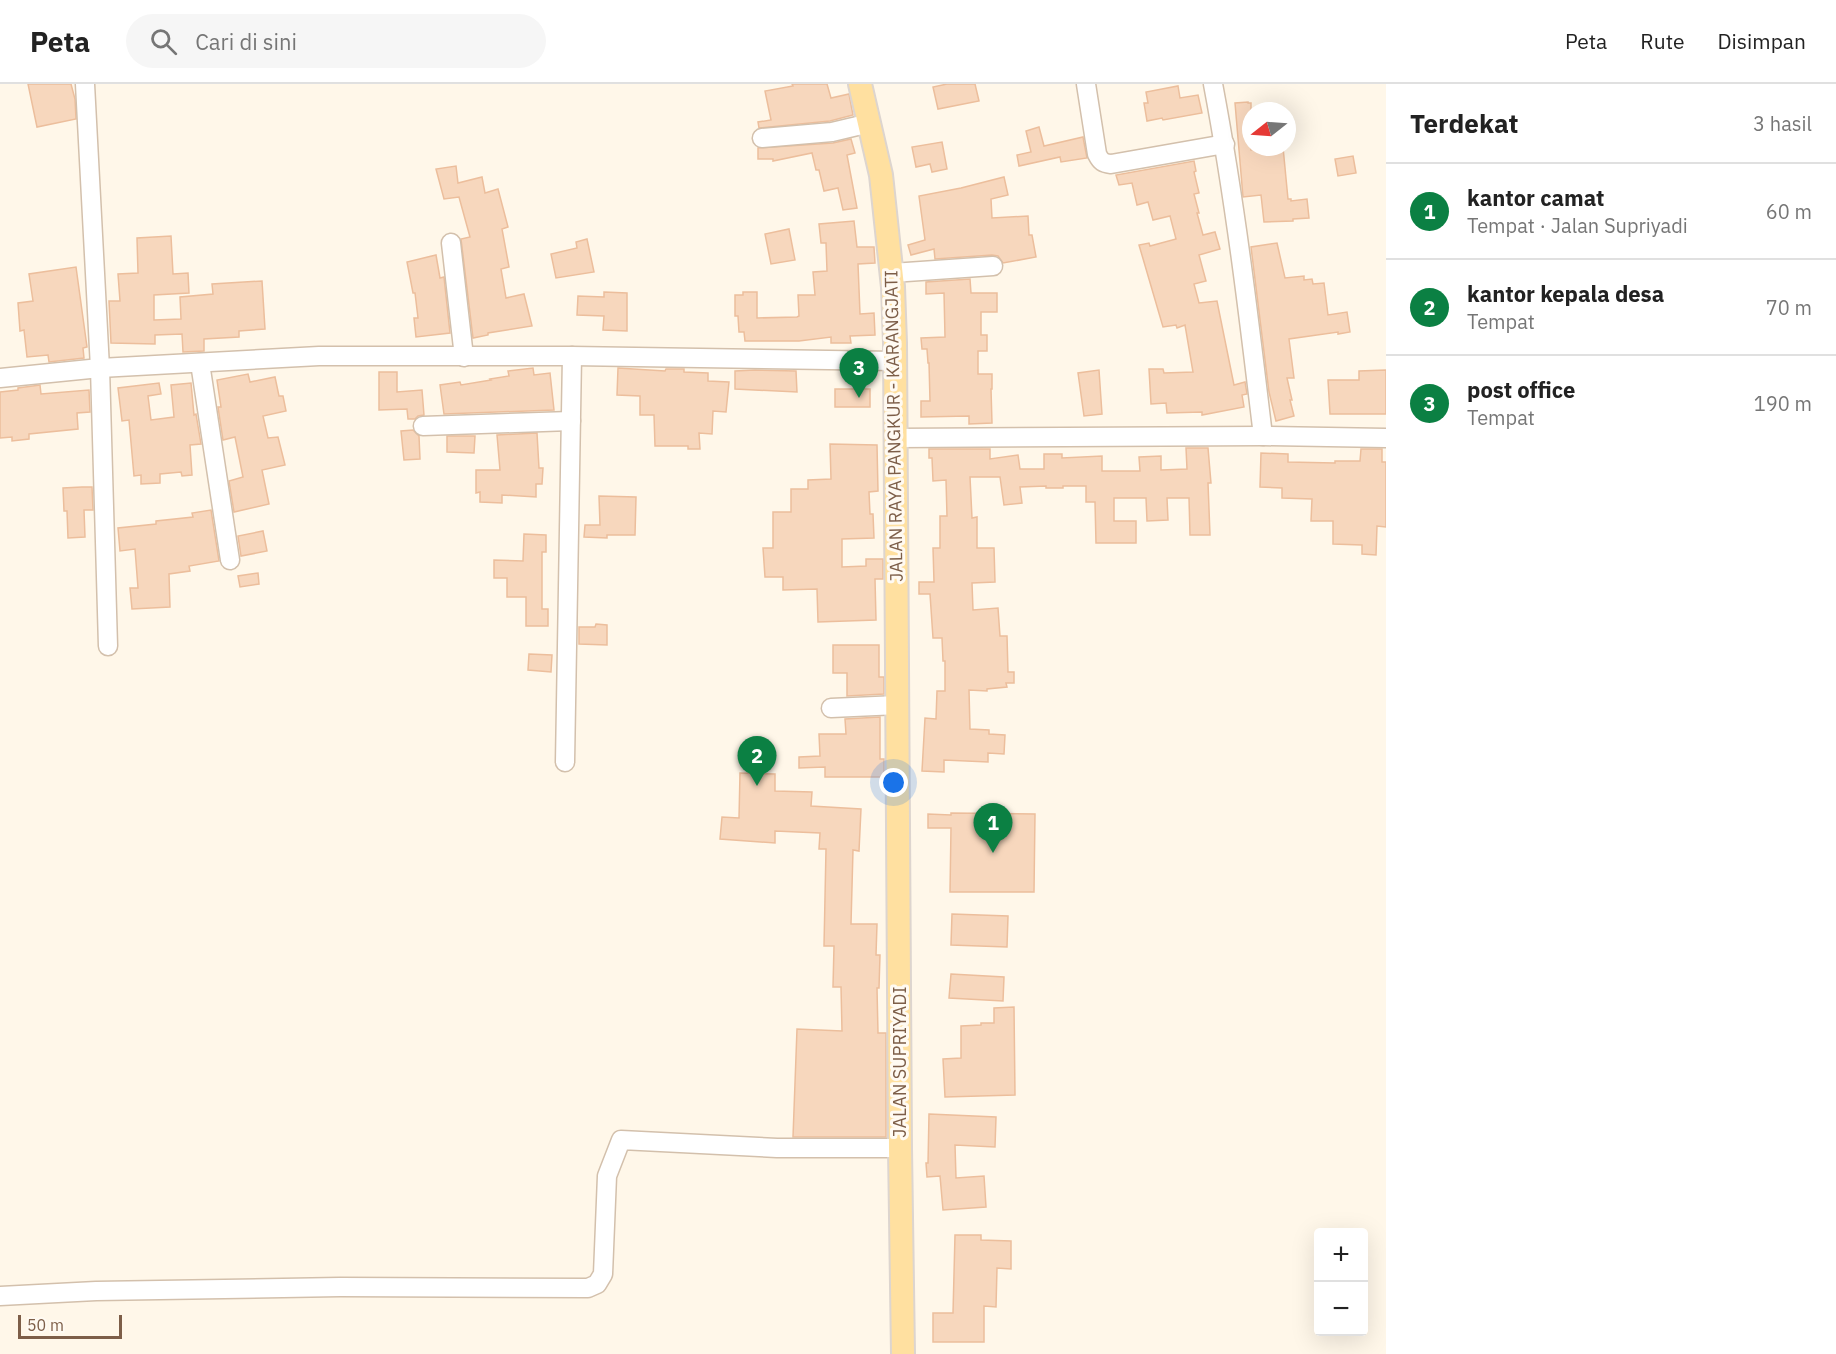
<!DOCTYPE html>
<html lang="id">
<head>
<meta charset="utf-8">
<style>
	body { margin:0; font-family:"IBM Plex Sans",sans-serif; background:#f6f6f6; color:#222 }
	.controls { position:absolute; right:18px; bottom:18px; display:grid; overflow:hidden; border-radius:6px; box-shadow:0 6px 24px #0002 }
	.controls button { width:54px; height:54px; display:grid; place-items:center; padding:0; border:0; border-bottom:2px solid #e0e0e0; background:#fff; color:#222; font:30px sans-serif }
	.compass { position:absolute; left:1242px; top:18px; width:54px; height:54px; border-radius:50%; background:#fff; box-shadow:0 6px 24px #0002; rotate:253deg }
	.scale { position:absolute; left:18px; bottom:15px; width:104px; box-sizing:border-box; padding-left:6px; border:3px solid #7d5e48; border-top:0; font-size:16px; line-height:21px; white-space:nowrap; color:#7d5e48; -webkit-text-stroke:4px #fffaf2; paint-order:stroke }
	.you { position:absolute; left:894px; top:699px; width:21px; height:21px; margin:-15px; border:4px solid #fff; border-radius:50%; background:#1a73e8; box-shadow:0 0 0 9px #1a73e833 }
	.badge { display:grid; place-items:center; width:39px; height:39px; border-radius:50%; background:#0b8043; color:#fff; font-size:20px; font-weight:700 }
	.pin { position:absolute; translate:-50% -50px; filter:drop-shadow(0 2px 3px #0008) }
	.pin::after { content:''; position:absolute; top:32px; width:21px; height:18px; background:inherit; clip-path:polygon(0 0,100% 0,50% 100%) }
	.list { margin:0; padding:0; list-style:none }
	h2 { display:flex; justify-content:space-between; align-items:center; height:78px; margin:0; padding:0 24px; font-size:26px }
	h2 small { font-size:20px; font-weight:400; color:#767676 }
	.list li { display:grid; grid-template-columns:39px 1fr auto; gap:18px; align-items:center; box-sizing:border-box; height:96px; padding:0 24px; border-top:2px solid #e0e0e0 }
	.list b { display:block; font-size:22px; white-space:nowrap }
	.list p { margin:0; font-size:20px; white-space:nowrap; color:#767676 }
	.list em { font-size:20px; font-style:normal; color:#767676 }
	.icon { flex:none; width:33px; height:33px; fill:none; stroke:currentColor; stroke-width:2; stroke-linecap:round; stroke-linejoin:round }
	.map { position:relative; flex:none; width:1386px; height:1270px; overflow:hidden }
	header { display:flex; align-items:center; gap:36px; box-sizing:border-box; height:84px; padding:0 30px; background:#fff; border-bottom:2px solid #e0e0e0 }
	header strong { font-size:28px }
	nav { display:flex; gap:33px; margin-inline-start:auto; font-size:21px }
	.search { width:420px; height:54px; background:#f6f6f6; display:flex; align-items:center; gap:15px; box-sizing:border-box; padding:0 21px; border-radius:33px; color:#767676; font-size:22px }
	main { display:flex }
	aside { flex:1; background:#fff }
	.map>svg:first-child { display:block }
	.building { fill:#f7d7bd; stroke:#ecbe9c; stroke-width:1.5 }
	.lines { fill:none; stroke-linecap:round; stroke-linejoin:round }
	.minor-casing { stroke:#d3c0ac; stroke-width:21 }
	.major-casing { stroke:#ddd5cf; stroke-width:26 }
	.minor { stroke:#fff; stroke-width:18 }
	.major { stroke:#ffe0a0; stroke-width:22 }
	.labels { text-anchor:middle; stroke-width:6; stroke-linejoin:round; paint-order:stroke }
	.street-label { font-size:18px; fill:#7d5e48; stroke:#fffaf2 }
</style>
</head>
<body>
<header>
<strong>Peta</strong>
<div class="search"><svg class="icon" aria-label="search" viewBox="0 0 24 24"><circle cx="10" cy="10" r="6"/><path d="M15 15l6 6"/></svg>Cari di sini</div>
<nav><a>Peta</a><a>Rute</a><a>Disimpan</a></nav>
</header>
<main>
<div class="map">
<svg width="1386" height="1270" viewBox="0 0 1386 1270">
	<rect width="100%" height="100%" fill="#fff7e9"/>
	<g class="building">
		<polygon points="28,0 71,0 75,15 76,35 37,43"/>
		<polygon points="792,0 827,0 831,14 849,10 853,31 830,37 759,44 758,38 771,36 765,7 793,2"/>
		<polygon points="947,0 975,0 979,17 938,25 933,3"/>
		<polygon points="1178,2 1180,14 1198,11 1202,29 1163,36 1162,34 1147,37 1144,19 1148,19 1146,8"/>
		<polygon points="1248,18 1248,19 1251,19 1251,66 1283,63 1288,115 1291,115 1291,117 1307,115 1309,134 1293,135 1293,137 1264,138 1261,111 1243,113 1235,19"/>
		<polygon points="1039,43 1044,62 1083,53 1087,74 1061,78 1060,73 1019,82 1017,71 1031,68 1026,47"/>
		<polygon points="851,55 855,69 847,71 857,124 843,126 838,104 824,107 819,86 816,86 812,69 773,77 773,75 758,75 758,64 833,59"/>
		<polygon points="942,58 947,85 932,88 930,80 916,83 912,63"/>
		<polygon points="1353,72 1356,89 1338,92 1335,75"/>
		<polygon points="1194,77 1196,87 1194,88 1199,109 1194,110 1199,129 1197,129 1203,151 1215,148 1220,165 1199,171 1206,197 1194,200 1199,219 1217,217 1234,301 1245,298 1247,310 1242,311 1244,323 1202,331 1202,328 1167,329 1166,319 1151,320 1149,285 1163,285 1164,289 1193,288 1185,241 1177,244 1176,241 1163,243 1139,161 1149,159 1150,162 1176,155 1170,132 1153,136 1148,118 1137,121 1132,99 1119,101 1116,91"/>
		<polygon points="456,82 458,99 482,93 485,109 498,105 508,143 502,145 509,183 501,185 506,214 524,210 532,242 488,249 488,251 473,254 461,155 470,153 459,113 444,115 436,85"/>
		<polygon points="1004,93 1008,111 991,115 992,134 1028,132 1029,151 1032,151 1036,173 1003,179 998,172 992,171 935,175 934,165 911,171 908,161 925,156 919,112 961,104"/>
		<polygon points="854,137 857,163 874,163 875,179 858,180 860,230 874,229 875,251 850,252 851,259 831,259 831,253 799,257 745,257 744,248 739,248 738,232 735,232 735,211 743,211 743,208 757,208 757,234 797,233 799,232 798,211 815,211 813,188 827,187 826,159 821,159 819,140"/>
		<polygon points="789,145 795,176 771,180 765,150"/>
		<polygon points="171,152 173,190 188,189 189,209 154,211 154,236 181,235 180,213 213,210 212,200 262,197 265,245 239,247 239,253 204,255 204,267 183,268 182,250 155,251 155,260 111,259 109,217 120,217 118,190 138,189 137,154"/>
		<polygon points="587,155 594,188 556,194 551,170 577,164 576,158"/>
		<polygon points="1277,159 1285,194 1304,192 1304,196 1312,195 1313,200 1324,199 1328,231 1347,228 1350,248 1338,250 1338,248 1289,255 1294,294 1287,294 1292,316 1290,316 1294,332 1276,337 1269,308 1251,163"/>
		<polygon points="436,171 440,194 444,193 450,249 416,253 414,234 418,234 415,209 413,209 407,178"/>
		<polygon points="76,183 87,263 83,264 84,274 49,278 48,271 27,273 24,246 20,247 18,219 33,217 29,190"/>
		<polygon points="970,195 971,209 997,209 997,228 981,228 981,251 987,251 987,267 978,267 978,290 992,290 992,305 991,305 992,339 969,340 969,332 921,333 921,317 930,317 929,279 928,279 927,265 922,265 921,254 945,253 944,209 926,210 926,198"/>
		<polygon points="604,208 627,209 627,247 603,246 604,232 577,231 578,212 604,213"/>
		<polygon points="533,284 534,291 550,289 554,326 444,330 440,301 460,298 461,301 491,296 490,295 509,292 508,287"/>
		<polygon points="618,284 665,287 666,285 684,285 684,288 708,289 708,297 729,298 726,328 713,327 712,350 699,349 700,365 688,365 688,362 655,362 654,331 640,331 640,312 617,311"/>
		<polygon points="755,286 796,287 797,308 735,305 735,287"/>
		<polygon points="1099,286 1102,330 1084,332 1078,289"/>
		<polygon points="1386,286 1386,330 1330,330 1328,296 1359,296 1359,287"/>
		<polygon points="379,288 397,288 397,308 422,306 424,331 418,332 415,335 408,335 407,325 379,326"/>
		<polygon points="248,290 250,298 275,293 279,312 283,312 286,327 263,332 268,354 278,353 285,381 262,386 269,420 234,428 229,397 243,393 235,353 223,356 218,323 221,323 217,296"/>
		<polygon points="159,299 161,310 148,312 151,336 174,333 171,301 191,299 194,331 196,330 201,360 190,361 192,391 182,392 181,388 160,390 160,399 141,400 141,391 134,392 129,336 122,337 118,304"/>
		<polygon points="40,301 41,310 89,306 90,328 77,329 78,345 29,350 29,355 12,357 12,353 0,354 0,308 18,306 18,304"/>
		<rect x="835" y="305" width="35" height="18"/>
		<polygon points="413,346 419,352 420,375 404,376 401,347"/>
		<polygon points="537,349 539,384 543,384 542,400 536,400 536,413 502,411 502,419 480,418 480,408 476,409 476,386 500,386 497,351"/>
		<polygon points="447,352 475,352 474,369 447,368"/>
		<polygon points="830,360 877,361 878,407 869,408 870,430 873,430 874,454 842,455 842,483 866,482 866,475 883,475 883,495 875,495 876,536 818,538 817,505 783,506 783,493 765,493 763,464 773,464 773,428 791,428 791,405 808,405 808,396 831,395"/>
		<polygon points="1186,364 1208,364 1211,399 1208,399 1210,451 1190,451 1189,414 1167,414 1168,436 1147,437 1146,414 1114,414 1114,437 1136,437 1136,459 1096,459 1095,418 1086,418 1086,402 1063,402 1063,404 1046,404 1046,402 1020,403 1022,419 1004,421 1000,393 970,393 972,434 977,433 977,464 994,464 995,498 972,499 973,526 998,524 1000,552 1007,552 1008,588 1014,588 1014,599 1006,599 1007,603 987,605 987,607 969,606 970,645 989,646 989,650 1005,651 1004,670 988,669 988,678 944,676 944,688 922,687 925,634 936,635 937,607 945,607 945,577 943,577 942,554 933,554 930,510 919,510 919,498 934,498 933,464 940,464 940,432 947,432 946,396 933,397 932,374 929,374 929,365 990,365 990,375 1018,371 1020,385 1044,385 1044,370 1062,370 1062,374 1102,372 1102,387 1140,387 1139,373 1161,372 1161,386 1187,385"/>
		<polygon points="1361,365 1382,365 1382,378 1386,378 1386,443 1377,442 1376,471 1362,470 1362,461 1333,460 1333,437 1311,437 1312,415 1282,414 1282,404 1260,403 1261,369 1288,370 1288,378 1335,379 1335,377 1360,377"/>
		<polygon points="82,403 92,403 93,426 84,426 85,453 68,454 67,427 64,427 63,404"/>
		<polygon points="599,412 636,413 635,451 607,451 607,454 584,453 585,441 600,441"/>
		<polygon points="211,426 219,477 189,482 190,487 169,490 170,523 132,525 130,504 138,504 135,465 120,467 118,444 156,440 156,437 193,433 192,429"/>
		<polygon points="263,447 267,467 241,472 238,452"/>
		<polygon points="524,450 546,451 546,468 542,468 542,525 548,525 548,542 526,542 526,513 507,513 507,494 494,494 494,476 523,477"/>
		<polygon points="258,489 259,500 240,503 238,492"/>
		<polygon points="596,540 607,541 607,561 579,560 579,543 595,543"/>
		<polygon points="833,561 879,561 879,593 884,593 884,610 847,612 847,589 833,589"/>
		<polygon points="529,570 552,571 551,588 528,586"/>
		<polygon points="880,633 880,675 884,675 884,693 825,693 825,683 799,684 799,673 820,672 819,650 846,650 845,635"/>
		<polygon points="740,689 775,690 775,707 812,708 811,722 861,725 859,767 853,766 851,840 877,840 876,871 880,871 879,904 877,904 878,949 886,949 886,1053 793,1053 797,945 842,947 841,903 833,903 834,862 824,862 826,765 819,765 820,749 775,747 775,759 720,755 722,733 739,734"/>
		<polygon points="951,729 1035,730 1034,808 950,808 951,744 928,744 928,730 951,731"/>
		<polygon points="952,830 1008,832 1007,863 951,861"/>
		<polygon points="951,890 1004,893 1003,917 949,914"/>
		<polygon points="1014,923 1015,1011 945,1013 943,975 961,974 961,942 981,941 981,939 994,939 994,924"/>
		<polygon points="929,1030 996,1033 995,1063 955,1061 956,1094 984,1092 986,1123 943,1126 940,1092 927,1093 926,1079 928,1079"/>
		<polygon points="955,1151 981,1151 981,1156 1011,1157 1011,1185 997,1184 996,1223 984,1222 984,1258 933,1258 933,1229 953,1229"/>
	</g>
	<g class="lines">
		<g class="minor-casing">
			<g id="minor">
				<polyline points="85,0 100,284 108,562"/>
				<path d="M1086,0L1097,70C1101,78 1103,79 1111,80L1225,60"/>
				<path d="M1213,0C1235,116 1249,234 1263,352"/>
				<polyline points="762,54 832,48 870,39"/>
				<polyline points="451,159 464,273"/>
				<polyline points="892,189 993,182"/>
				<polyline points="200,279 230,476"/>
				<polyline points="0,294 100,284 319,272 572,272 895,277"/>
				<polyline points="423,342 571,337"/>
				<polyline points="897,354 1263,352 1386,354"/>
				<polyline points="831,624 898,621"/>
				<polyline points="565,678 572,272"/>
				<polyline points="0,1212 96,1207 340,1203 588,1204 597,1200 603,1190 607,1092 621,1056 777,1064 900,1064"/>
			</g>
		</g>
		<g class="major-casing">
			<polyline id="major" points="860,0 881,91 893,203 895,259 900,1064 903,1270"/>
		</g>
		<use href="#minor" class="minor"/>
		<use href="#major" class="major"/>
	</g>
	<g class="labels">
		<g class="street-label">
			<text transform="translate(894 342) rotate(-91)" y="6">JALAN RAYA PANGKUR - KARANGJATI</text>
			<text transform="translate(900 978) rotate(-90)" y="6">JALAN SUPRIYADI</text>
		</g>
	</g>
</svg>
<div class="controls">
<button>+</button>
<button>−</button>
</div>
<svg class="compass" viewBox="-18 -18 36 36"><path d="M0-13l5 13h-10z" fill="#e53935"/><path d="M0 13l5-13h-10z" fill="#767676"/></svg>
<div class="scale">50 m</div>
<div class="you"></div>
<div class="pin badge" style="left:993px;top:769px">1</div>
<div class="pin badge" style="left:757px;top:702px">2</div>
<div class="pin badge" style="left:859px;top:314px">3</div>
</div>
<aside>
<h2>Terdekat<small>3 hasil</small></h2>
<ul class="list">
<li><span class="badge">1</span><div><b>kantor camat</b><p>Tempat · Jalan Supriyadi</p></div><em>60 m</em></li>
<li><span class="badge">2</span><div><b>kantor kepala desa</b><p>Tempat</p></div><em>70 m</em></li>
<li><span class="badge">3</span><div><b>post office</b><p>Tempat</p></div><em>190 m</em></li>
</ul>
</aside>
</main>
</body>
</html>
